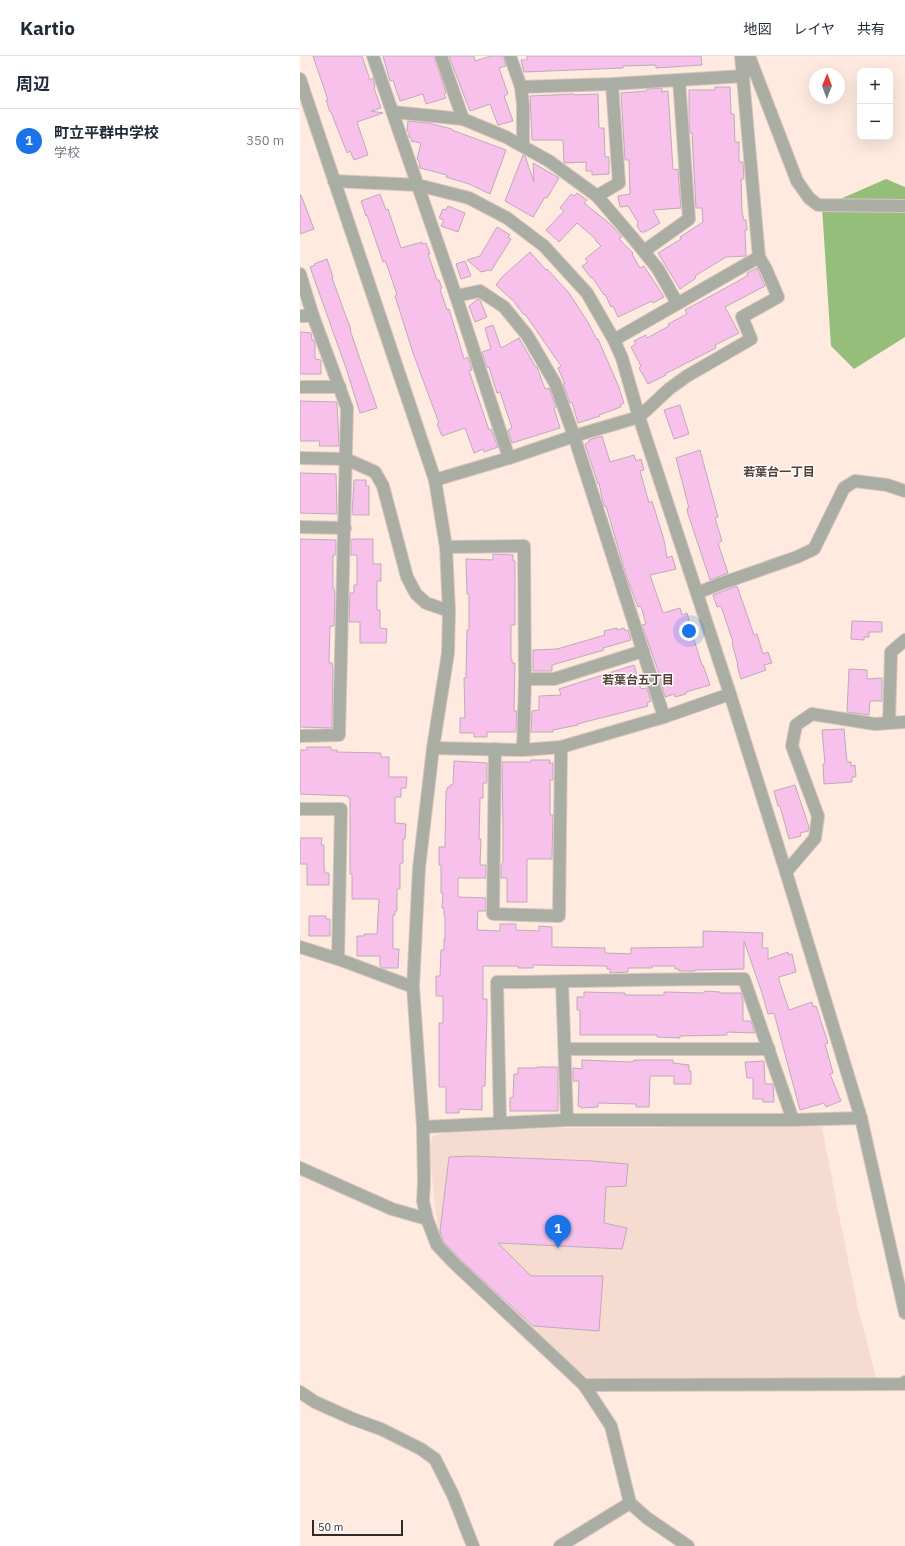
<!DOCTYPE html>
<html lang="ja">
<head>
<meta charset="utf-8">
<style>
	body { margin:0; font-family:"IBM Plex Sans","Noto Sans JP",sans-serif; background:#f2f2f3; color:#1f2937 }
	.controls { position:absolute; right:12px; top:12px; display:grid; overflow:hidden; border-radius:8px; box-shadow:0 4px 16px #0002 }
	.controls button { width:36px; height:36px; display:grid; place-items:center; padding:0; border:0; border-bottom:1px solid #e0e1e3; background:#fff; color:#1f2937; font:20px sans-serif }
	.compass { position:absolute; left:509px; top:12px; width:36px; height:36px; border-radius:50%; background:#fff; box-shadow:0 4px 16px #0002; rotate:1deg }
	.scale { position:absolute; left:12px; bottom:10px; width:91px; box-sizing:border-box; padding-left:4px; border:2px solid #332a25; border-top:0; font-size:11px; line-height:14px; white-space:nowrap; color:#332a25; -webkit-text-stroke:3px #fcfcfc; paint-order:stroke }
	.you { position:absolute; left:389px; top:575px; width:14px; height:14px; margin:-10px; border:3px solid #fff; border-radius:50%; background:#1a73e8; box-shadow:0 0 0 6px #1a73e833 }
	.badge { display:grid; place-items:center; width:26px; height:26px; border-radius:50%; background:#1a73e8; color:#fff; font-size:13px; font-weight:700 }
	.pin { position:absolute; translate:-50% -33px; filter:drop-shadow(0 1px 2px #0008) }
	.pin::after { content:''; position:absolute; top:21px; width:14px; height:12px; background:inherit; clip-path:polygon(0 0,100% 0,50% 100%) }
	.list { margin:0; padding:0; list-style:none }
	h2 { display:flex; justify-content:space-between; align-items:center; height:52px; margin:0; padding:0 16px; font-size:17px }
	h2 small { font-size:13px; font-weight:400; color:#747a83 }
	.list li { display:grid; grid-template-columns:26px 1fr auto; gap:12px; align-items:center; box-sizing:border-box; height:64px; padding:0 16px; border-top:1px solid #e0e1e3 }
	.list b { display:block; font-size:15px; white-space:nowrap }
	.list p { margin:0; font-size:13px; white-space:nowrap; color:#747a83 }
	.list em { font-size:13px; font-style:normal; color:#747a83 }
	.map { position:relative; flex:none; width:605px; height:1490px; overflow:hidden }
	header { display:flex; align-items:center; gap:24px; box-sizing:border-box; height:56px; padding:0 20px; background:#fff; border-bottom:1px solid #e0e1e3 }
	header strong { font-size:19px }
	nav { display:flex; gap:22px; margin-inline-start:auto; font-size:14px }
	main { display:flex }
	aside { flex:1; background:#fff }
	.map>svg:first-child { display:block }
	.built { fill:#f6dcd0 }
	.forest { fill:#94be7a }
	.building { fill:#f7c1eb; stroke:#bfaaba }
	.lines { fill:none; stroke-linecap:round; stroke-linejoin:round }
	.minor-casing { stroke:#d9c7be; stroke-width:14 }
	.tertiary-casing { stroke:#d9c7be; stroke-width:14 }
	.minor { stroke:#aaada3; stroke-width:12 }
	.tertiary { stroke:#aaada3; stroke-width:12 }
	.labels { text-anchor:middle; stroke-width:3; stroke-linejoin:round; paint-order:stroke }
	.neighbourhood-label { font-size:12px; font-weight:bold; fill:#554137; stroke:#fcfcfc }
</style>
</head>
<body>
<header>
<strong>Kartio</strong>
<nav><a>地図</a><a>レイヤ</a><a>共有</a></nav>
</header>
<main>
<aside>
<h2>周辺<small></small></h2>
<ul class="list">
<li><span class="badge">1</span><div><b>町立平群中学校</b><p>学校</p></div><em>350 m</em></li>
</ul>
</aside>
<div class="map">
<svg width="605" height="1490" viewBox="0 0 605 1490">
	<rect width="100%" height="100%" fill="#feeadf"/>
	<polygon class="built" points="417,1068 522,1071 535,1139 557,1248 577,1325 293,1326 261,1301 215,1251 139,1184 129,1094 133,1080 147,1076 257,1072 354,1072"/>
	<polygon class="forest" points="586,123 605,131 605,281 554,313 531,290 522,151"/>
	<g class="building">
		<polygon points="13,0 62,0 70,24 73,22 75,30 74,32 81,52 71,55 83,57 57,66 68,99 54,104 50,95 47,97 31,56 30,56 26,44 28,44"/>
		<polygon points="83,0 134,0 146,37 144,38 146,42 126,48 123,38 100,45 93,24 90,25"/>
		<polygon points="149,0 174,0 175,5 191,0 203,0 206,10 199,12 208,38 204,40 213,65 198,69 190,48 170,55"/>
		<polygon points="227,0 401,0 402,9 356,12 356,9 323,10 323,12 224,16 221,4 227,4"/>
		<polygon points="415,31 430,31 431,58 434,58 435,86 439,86 439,106 443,106 444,123 441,123 442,156 444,164 446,164 447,174 445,174 446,200 426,201 395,220 396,222 380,233 358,197 381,183 380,181 403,166 402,152 396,152 392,77 390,77 389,64 389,34 415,34"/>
		<polygon points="362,32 362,36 368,35 373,114 378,113 381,152 353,154 360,167 345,176 341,176 337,170 338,166 328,150 320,151 318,140 330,138 329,104 325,104 321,37 347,35 347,33"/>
		<polygon points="274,38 274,39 298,38 299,72 304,72 305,101 309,101 309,118 292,119 292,115 286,115 286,106 264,107 263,84 232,84 230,40"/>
		<polygon points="108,65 128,67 152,73 152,74 206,94 190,138 169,128 146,121 147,119 120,112 119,105 117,103 121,87 111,85 112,83 109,81 109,77 107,75"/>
		<polygon points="223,99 225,100 234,126 233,107 259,122 247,142 245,141 233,161 205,145"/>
		<polygon points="277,137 287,144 284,147 310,168 322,181 319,183 333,197 332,198 340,212 344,210 364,241 353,247 352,245 318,261 313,250 311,251 305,238 304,239 292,221 291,222 282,210 288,206 285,203 301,190 295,184 296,183 277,167 259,186 246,174 264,155 260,152 271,138 274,140"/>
		<polygon points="80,138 86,154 88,153 101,192 122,186 122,188 126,187 130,198 128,198 137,224 139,224 142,232 140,233 147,254 149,253 164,303 168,301 172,314 169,315 189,374 191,373 193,378 198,391 184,396 183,393 174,397 165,372 142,380 137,368 139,367 113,297 95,240 97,239 88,212 85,205 83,206 67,159 66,160 61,145"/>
		<polygon points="0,139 1,139 14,173 0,178"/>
		<polygon points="148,150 165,157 158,176 141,170 144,164 139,162 143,153 146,154"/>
		<polygon points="197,171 210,179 208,181 211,183 191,215 189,214 181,216 167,204 180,200"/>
		<polygon points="230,196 246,214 247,213 269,237 289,268 297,284 298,283 318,329 324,347 320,349 321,351 299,359 300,360 278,367 272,346 270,347 263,328 265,328 258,312 261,310 225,258 224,259 212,243 211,243 196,229 202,221"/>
		<polygon points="27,203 33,221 32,222 51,274 50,274 77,352 60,357 47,315 10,211 15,209 14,208"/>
		<polygon points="165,205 171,220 161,223 156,208"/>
		<polygon points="457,212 465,230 425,251 439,277 415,289 416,292 365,318 366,319 348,328 339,312 341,310 331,291 336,288 334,285 346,279 347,282 369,270 368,268 387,258 385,254 442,223 448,219 447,217"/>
		<polygon points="178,243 180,244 187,261 175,266 169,250"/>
		<polygon points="193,269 201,292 219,282 235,310 237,311 245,333 249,332 256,351 254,352 260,372 212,387 208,374 212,372 200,336 197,337 189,311 188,312 186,309 182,296 191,293 185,272"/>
		<polygon points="0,276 11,277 12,284 14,284 15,288 15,303 21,304 21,318 0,318"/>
		<polygon points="0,345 37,346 39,390 19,390 20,385 0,385"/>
		<polygon points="380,349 389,378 374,383 364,354"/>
		<polygon points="302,380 310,406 334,399 336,405 341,403 344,414 340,415 349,447 352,445 364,484 367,502 372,500 376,513 350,519 363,557 380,552 382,559 387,557 391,571 390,571 402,609 403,609 410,629 386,636 386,638 375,641 374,638 365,641 360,623 361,623 342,569 346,568 341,550 338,551 327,522 306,450 304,450 303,447 299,427 298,428 285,388 289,386 289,384"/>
		<polygon points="400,394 418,461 415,462 422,485 418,487 428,517 410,524 388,458 387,452 389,452 376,402"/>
		<polygon points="0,417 36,418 37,458 0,457"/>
		<polygon points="54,424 66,424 66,430 69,430 69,459 54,459 52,458"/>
		<polygon points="0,483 36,484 36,499 33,499 33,531 35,536 34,570 30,570 29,607 32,607 33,612 32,672 0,671"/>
		<polygon points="54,483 73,483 73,508 81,508 81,525 77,525 77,554 80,554 80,572 87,573 86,587 60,587 60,566 49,566 50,537 54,537 54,529 57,529 57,499 51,499 51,484"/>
		<polygon points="193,498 213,499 213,505 215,505 215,569 211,569 211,603 212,603 212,607 215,607 214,655 217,655 216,676 187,676 187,681 174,681 174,677 160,677 160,662 165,662 164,622 166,622 167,574 169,574 169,538 167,538 166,503 193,504"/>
		<polygon points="437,530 454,579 457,578 463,598 468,596 472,607 464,609 466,614 441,623 437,609 438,609 432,587 433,586 421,550 417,551 413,539"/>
		<polygon points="552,565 582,566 582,576 569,576 569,581 564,581 564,584 551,583"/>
		<polygon points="317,572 317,574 324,572 325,575 328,574 331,584 303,592 304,594 252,609 252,615 233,615 233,594 257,593 305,579 304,575"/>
		<polygon points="334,609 341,633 347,632 351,645 347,647 348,650 277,668 278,669 253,674 253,676 231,676 232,655 239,654 239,640 261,639 259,633"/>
		<polygon points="549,613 567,614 567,623 582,622 582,645 570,645 569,659 547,656"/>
		<polygon points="544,673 547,706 551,706 551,710 555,709 556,721 552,721 552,726 524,728 523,708 525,708 522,674"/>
		<polygon points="7,691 31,691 31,694 37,694 37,696 81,697 81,701 89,701 89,721 107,721 106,732 101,732 101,741 95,741 95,767 106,768 105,783 103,783 103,807 100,807 100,833 97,833 97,855 95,855 95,859 93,859 93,893 99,893 98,912 83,912 80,910 80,900 57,900 57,880 64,880 64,878 77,878 79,843 52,843 52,818 50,818 50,742 48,742 48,740 0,738 0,694 7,694"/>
		<polygon points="231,704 250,704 249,707 253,707 253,724 250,724 250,759 253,759 252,803 227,803 227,846 207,846 207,822 201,822 201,809 203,806 203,772 202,706 231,706"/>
		<polygon points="154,705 187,707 187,727 183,727 183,742 180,742 179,783 181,783 180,809 186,809 186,822 158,822 158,841 186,842 186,855 178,855 177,874 200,875 200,868 216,868 216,874 239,875 239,870 252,871 252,891 305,892 305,897 331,898 331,892 403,891 403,875 463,877 462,892 468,892 468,903 488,896 489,899 492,898 496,916 479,921 479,924 489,954 512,946 513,951 516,950 528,987 525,988 533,1017 530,1018 541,1045 526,1051 524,1047 500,1054 474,957 468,958 462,937 444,885 444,913 395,914 395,915 379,915 379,913 375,913 375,910 352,910 352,912 328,912 328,916 310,917 310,913 307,913 307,910 233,909 233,912 218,912 218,910 183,910 183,943 187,943 187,958 185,1030 182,1030 182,1054 159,1053 159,1057 146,1057 146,1031 139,1031 139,967 143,967 143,940 136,940 136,920 140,920 141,894 144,894 144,883 145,883 145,860 144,860 144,852 142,852 143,837 141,837 141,809 139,809 139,791 145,791 146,735 147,735 147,732 150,731 150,729 153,729"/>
		<polygon points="495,729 509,771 508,775 500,777 501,780 489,783 480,750 478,750 474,735"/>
		<polygon points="0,782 22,782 21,789 24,789 24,811 25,817 29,817 29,829 7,829 7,808 0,808"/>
		<polygon points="9,860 26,860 26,863 30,863 30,880 9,880"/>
		<polygon points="405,935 420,936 420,937 441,937 443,944 443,965 451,965 455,977 427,976 427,979 380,980 380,982 357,981 357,979 280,979 280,954 277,954 277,941 284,941 284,936 325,937 325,939 364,939 364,936 404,937"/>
		<polygon points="282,1004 330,1006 334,1005 334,1004 373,1004 373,1007 389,1009 389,1015 391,1015 391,1028 374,1028 374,1020 350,1020 349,1051 336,1051 336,1048 298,1047 298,1051 281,1052 281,1051 278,1050 279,1025 273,1025 273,1012 282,1013"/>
		<polygon points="464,1005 465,1028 473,1028 474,1046 463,1046 463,1043 453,1043 453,1022 447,1022 445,1006"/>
		<polygon points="237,1011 258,1011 258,1055 210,1055 210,1042 213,1041 214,1018 218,1018 218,1012 237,1012"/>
		<polygon points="171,1100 293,1105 328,1108 326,1130 306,1131 304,1167 327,1172 322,1193 198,1187 231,1220 303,1220 299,1275 233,1270 158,1201 143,1185 140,1175 149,1101"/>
	</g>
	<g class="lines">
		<g class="minor-casing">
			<g id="minor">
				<polyline points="73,0 156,240 209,402"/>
				<polyline points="141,0 163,63"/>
				<polyline points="210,0 221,31 223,49 223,90"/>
				<polyline points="449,0 497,125 509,142 518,149 605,150"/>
				<polyline points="221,31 312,28 444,20"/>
				<polyline points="93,56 163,63 206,81 249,105 297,140 333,182 358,213 377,247"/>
				<polyline points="297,140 319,127 312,28"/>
				<polyline points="344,195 389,163 379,24"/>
				<polyline points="0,218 13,260 47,352 39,679 0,680"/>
				<polyline points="156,240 180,235 204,251 227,279 255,327 274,380 364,661"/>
				<polyline points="0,260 13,260"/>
				<polyline points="314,284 459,201"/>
				<polyline points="0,331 40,331"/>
				<polyline points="0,402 46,403 75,416 83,430 107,521 116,538 126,547 149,555"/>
				<polyline points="135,424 209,402 274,380 339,361 369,333 387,320 451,283 442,261 478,241 466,213 459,201 441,0"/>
				<polyline points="0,471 45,472"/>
				<polyline points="146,491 224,490 225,623 223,694"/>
				<polyline points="397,537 417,529 497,501 514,493 544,432 555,425 587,429 605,435"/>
				<polyline points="225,623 254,623 343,595"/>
				<polyline points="589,667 591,596 605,584"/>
				<polyline points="195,693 193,858 259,860 261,691"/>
				<polyline points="0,753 41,753 38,903"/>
				<polyline points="486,816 515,782 518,760 492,690 496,669 512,658 575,668 605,666"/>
				<polyline points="0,891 38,903 113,931"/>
				<polyline points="262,926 267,1064"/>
				<polyline points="265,993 469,993"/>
				<path d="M200,1066L197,926C279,926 362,922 444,923L493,1064"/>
				<polyline points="123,1071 267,1064 493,1064 561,1062"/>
				<polyline points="0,1112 92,1153 127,1163"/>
				<polyline points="284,1329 603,1328 605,1326"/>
				<polyline points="0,1336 15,1346 53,1363 81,1373 121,1393 135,1403 153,1439 173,1490"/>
				<polyline points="260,1490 330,1447"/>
			</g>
		</g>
		<g class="tertiary-casing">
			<g id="tertiary">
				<polyline points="0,23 135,424 146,491 149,555 148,597 133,692 119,812 113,931 123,1071 124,1126 123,1145 127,1163 137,1189 153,1206 284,1329 311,1370 330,1447 347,1462 388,1490"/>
				<polyline points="34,125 118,129 169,142 207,162 244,190 287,237 314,284 322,302 339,361 430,638 486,816 561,1062 605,1257"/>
				<polyline points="133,692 223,694 261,691 364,661 430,638"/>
			</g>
		</g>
		<use href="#minor" class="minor"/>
		<use href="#tertiary" class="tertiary"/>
	</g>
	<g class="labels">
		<g class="neighbourhood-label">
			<text x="479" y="420">若葉台一丁目</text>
			<text x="338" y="628">若葉台五丁目</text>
		</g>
	</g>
</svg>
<div class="controls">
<button>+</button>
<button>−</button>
</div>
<svg class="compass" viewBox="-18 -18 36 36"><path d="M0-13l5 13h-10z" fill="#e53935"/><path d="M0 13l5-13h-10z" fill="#747a83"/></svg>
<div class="scale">50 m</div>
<div class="you"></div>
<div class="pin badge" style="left:258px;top:1192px">1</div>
</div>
</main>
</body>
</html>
